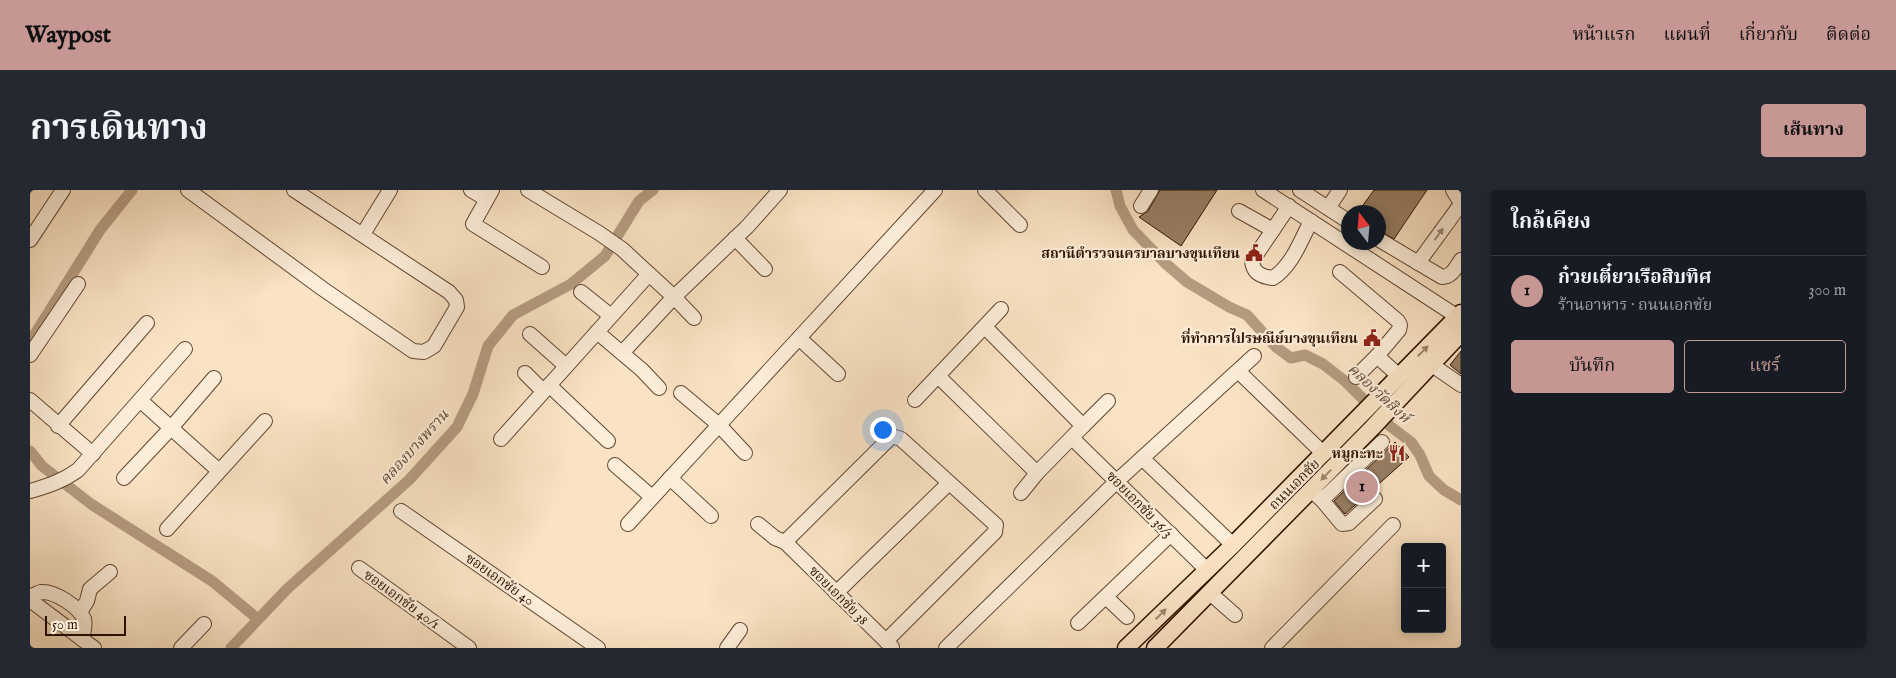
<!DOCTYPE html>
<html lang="th">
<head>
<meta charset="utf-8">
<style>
	body { margin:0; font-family:"IM FELL English","Noto Serif Thai",serif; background:#242831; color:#f1f3f6 }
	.controls { position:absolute; right:15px; bottom:15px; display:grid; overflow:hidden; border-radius:5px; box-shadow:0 2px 12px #0003 }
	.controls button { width:45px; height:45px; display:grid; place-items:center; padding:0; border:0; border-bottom:1px solid #363941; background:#171b24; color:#f1f3f6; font:25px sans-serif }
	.compass { position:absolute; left:1311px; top:15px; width:45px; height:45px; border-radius:50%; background:#171b24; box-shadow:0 2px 12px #0003; rotate:344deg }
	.scale { position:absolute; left:15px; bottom:12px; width:81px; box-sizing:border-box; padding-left:5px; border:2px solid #2e1200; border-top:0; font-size:14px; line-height:18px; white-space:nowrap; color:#2e1200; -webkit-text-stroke:4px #fcedd9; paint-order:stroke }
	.you { position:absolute; left:852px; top:239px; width:18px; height:18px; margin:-12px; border:4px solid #fff; border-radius:50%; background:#1a73e8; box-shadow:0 0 0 8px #1a73e833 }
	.badge { display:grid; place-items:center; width:32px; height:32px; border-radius:50%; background:#c59692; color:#111; font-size:16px; font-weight:700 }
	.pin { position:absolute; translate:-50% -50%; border:2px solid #fff; box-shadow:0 1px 5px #0006 }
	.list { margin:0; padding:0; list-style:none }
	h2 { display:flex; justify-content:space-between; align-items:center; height:65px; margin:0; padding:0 20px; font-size:21px }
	h2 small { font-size:16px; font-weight:400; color:#9ea1a6 }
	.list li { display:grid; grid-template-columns:32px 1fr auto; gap:15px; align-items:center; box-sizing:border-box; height:70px; padding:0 20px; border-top:1px solid #363941 }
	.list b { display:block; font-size:19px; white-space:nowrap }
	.list p { margin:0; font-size:16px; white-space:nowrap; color:#9ea1a6 }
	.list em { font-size:16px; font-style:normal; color:#9ea1a6 }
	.actions { display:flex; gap:10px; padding:15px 20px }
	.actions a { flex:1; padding:11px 0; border:1px solid #c59692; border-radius:5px; text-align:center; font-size:18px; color:#c59692 }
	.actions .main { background:#c59692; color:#111 }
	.map { position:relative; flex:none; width:1431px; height:458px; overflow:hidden; border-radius:5px }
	header { display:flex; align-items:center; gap:30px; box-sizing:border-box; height:70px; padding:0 25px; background:#c59692; color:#111 }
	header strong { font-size:24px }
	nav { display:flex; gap:28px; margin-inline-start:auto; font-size:18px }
	.intro { display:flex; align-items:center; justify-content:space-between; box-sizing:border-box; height:120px; padding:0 30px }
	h1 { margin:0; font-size:35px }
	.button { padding:12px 22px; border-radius:5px; background:#c59692; color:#111; font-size:18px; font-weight:700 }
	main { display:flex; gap:30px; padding:0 30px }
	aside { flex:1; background:#171b24; border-radius:5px; box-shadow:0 2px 12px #0003 }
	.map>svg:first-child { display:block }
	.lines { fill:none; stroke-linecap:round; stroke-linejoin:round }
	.canal { stroke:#b59c81; stroke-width:11 }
	.building { fill:#987f66; stroke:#2e1200 }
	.minor-casing { stroke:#614631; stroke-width:16 }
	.major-casing { stroke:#2e1200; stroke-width:19 }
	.minor { stroke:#fcedd9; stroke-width:14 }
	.major { stroke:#fae3c4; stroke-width:16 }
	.oneway { fill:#9f8a77 }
	.oneway2 { fill:#9e856c }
	.labels { text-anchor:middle; stroke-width:4.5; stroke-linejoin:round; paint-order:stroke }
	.poi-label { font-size:14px; font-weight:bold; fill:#2e1200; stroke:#fcedd9; text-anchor:end }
	.street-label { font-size:14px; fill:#2e1200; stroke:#fcedd9 }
	.water-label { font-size:15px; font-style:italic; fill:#644934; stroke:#fcedd9 }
</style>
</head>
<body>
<header>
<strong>Waypost</strong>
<nav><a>หน้าแรก</a><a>แผนที่</a><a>เกี่ยวกับ</a><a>ติดต่อ</a></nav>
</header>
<div class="intro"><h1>การเดินทาง</h1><a class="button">เส้นทาง</a></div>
<main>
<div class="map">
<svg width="1431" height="458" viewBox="0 0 1431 458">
	<rect width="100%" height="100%" fill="#fae3c4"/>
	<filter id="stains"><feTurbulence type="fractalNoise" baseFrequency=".004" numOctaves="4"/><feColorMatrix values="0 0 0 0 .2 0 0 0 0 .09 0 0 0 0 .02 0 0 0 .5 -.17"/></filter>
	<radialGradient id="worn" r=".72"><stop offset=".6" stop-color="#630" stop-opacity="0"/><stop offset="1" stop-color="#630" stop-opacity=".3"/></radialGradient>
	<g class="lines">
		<g class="canal">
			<polyline points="1086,0 1090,16 1103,40 1135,73 1157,92 1199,117 1217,125 1246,157 1261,168 1275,165 1293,174 1315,191 1360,236 1381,252 1390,265 1399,286 1414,300 1431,310"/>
			<polyline points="0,152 70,40 102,0"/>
			<polyline points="0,261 12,276 61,314 182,391 228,429"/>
			<polyline points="201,458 257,399 379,290 427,237 443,204 458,156 483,125 541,94 575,66 609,11 623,0"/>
		</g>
	</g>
	<g class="building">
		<polygon points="1130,0 1187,0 1151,56 1109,27 1118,21"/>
		<polygon points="1344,0 1397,0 1364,49 1348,40 1348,22 1328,22"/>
		<polygon points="1431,161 1431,184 1420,175"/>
		<polygon points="1365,252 1379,267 1315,324 1304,311"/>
	</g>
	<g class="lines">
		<g class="minor-casing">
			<g id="minor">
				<polyline points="158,0 293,99 383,161 394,162 404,156 427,117 426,110 419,102 264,0"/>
				<polyline points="441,0 456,9"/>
				<polyline points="462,0 443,34 512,77"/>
				<polyline points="498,0 569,43 592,59 644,107 592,163"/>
				<polyline points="955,0 990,35"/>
				<polyline points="1233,0 1431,129"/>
				<polyline points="1270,0 1318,31"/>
				<polyline points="1423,0 1431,13"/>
				<polyline points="1111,16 1121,0"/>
				<path d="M1259,16L1222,71C1223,83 1232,87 1243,88C1262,76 1271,50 1281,31"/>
				<polyline points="1298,18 1310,0"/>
				<polyline points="1209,21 1243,40"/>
				<polyline points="333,44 360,0"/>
				<polyline points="705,48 735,79"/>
				<path d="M1348,49L1412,87C1422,87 1426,77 1431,70"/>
				<polyline points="0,50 33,0"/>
				<polyline points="1388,73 1431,14"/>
				<polyline points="1310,82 1368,131 1370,135 1369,140 1347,166 1326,187"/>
				<polyline points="551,102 581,126"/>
				<polyline points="664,128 644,107 717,37 750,0"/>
				<polyline points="567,142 612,180 629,198"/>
				<polyline points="500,144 536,176"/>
				<polyline points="769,148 808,184"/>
				<polyline points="0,165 48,94"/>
				<polyline points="1347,166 1369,186"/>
				<polyline points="1402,175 1431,195"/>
				<polyline points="1208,181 1294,264"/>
				<polyline points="495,183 513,201"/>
				<polyline points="908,186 1007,283 1053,236 955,137"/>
				<polyline points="519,195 578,251"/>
				<polyline points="651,203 689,235 715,263"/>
				<polyline points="0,210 63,264"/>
				<polyline points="885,210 971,119"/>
				<polyline points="111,211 189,281"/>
				<polyline points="28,236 117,133"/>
				<polyline points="1053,236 1078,211"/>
				<polyline points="1042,248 1177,380"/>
				<polyline points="471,249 619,84"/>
				<polyline points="1112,268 1203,355"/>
				<polyline points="585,275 622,307"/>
				<polyline points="94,288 141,238 184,188"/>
				<polyline points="640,288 681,326"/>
				<polyline points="1281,300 1292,310 1312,334 1319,333 1345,309"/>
				<path d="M0,301C18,296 33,291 48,280L155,159"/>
				<polyline points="991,303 1007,283"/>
				<polyline points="1292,310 1352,252"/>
				<polyline points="371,321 568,458"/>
				<polyline points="598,334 905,0"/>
				<polyline points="728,334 745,348 755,352 862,457"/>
				<polyline points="137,339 235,231"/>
				<polyline points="755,352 860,248 865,247 871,249 966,335 965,342 856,451"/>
				<polyline points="329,378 439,458"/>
				<polyline points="806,403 919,293"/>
				<polyline points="1180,403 1205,425"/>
				<path d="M0,406C4,405 8,403 11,402C25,401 49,417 54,429C56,436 53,443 52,449"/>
				<polyline points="1076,407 1097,427"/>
				<polyline points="0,410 64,458"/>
				<polyline points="50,422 57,411 60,399 80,382"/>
				<polyline points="1048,433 1141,344"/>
				<polyline points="151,458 174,434"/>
				<polyline points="697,458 710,440"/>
				<polyline points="916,458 1087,291 1224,166"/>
				<polyline points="1242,458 1363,335"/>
			</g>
		</g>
		<g class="major-casing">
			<g id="major">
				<polyline points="1096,458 1203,355 1431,123"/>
				<polyline points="1125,458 1342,238 1431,143"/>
			</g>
		</g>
		<use href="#minor" class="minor"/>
		<use href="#major" class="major"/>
	</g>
	<defs><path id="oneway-solid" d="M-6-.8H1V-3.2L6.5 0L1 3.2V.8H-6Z" transform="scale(1.25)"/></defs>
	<use class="oneway" href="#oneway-solid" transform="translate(1409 44) rotate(-54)"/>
	<g class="oneway2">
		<use href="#oneway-solid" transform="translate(1393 161) rotate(-45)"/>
		<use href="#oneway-solid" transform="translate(1296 285) rotate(134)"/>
		<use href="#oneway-solid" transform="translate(1131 424) rotate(-44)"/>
	</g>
	<defs>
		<g id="civic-bare" transform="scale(1.35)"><path d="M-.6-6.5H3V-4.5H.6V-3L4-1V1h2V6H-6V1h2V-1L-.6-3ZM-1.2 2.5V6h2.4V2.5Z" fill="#8f2418" stroke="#fcedd9" stroke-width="2.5" paint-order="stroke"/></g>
		<g id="restaurant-bare" transform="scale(1.35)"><path d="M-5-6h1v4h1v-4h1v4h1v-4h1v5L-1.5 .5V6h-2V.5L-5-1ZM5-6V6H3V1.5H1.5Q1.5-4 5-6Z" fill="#8f2418" stroke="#fcedd9" stroke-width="2.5" paint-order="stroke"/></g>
	</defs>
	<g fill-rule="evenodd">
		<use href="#civic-bare" x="1224" y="63"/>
		<use href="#civic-bare" x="1342" y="148"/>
		<use href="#restaurant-bare" x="1367" y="263"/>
	</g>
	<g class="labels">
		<g class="poi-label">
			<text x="1210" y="68">สถานีตำรวจนครบาลบางขุนเทียน</text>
			<text x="1328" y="153">ที่ทำการไปรษณีย์บางขุนเทียน</text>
			<text x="1353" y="268">หมูกะทะ</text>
		</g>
		<g class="street-label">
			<text transform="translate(1264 294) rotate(-45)" y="5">ถนนเอกชัย</text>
			<text transform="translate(1110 314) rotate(45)" y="5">ซอยเอกชัย 36/3</text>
			<text transform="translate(470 389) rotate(35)" y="5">ซอยเอกชัย 40</text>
			<text transform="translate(809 405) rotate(45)" y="5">ซอยเอกชัย 38</text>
			<text transform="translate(372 409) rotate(36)" y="5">ซอยเอกชัย 40/1</text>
		</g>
		<g class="water-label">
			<text transform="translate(1349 203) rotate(43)" y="5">คลองวัดสิงห์</text>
			<text transform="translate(384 257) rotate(-48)" y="5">คลองบางพราน</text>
		</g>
	</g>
	<rect width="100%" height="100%" filter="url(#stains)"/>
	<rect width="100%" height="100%" fill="url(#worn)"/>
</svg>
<div class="controls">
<button>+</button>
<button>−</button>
</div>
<svg class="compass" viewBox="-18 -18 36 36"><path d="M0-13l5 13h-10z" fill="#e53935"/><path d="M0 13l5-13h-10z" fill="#9ea1a6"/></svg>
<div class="scale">50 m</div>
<div class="you"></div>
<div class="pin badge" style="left:1332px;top:297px">1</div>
</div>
<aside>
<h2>ใกล้เคียง<small></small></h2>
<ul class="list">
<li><span class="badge">1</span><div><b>ก๋วยเตี๋ยวเรือสิบทิศ</b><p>ร้านอาหาร · ถนนเอกชัย</p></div><em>300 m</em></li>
</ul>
<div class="actions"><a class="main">บันทึก</a><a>แชร์</a></div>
</aside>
</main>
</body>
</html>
